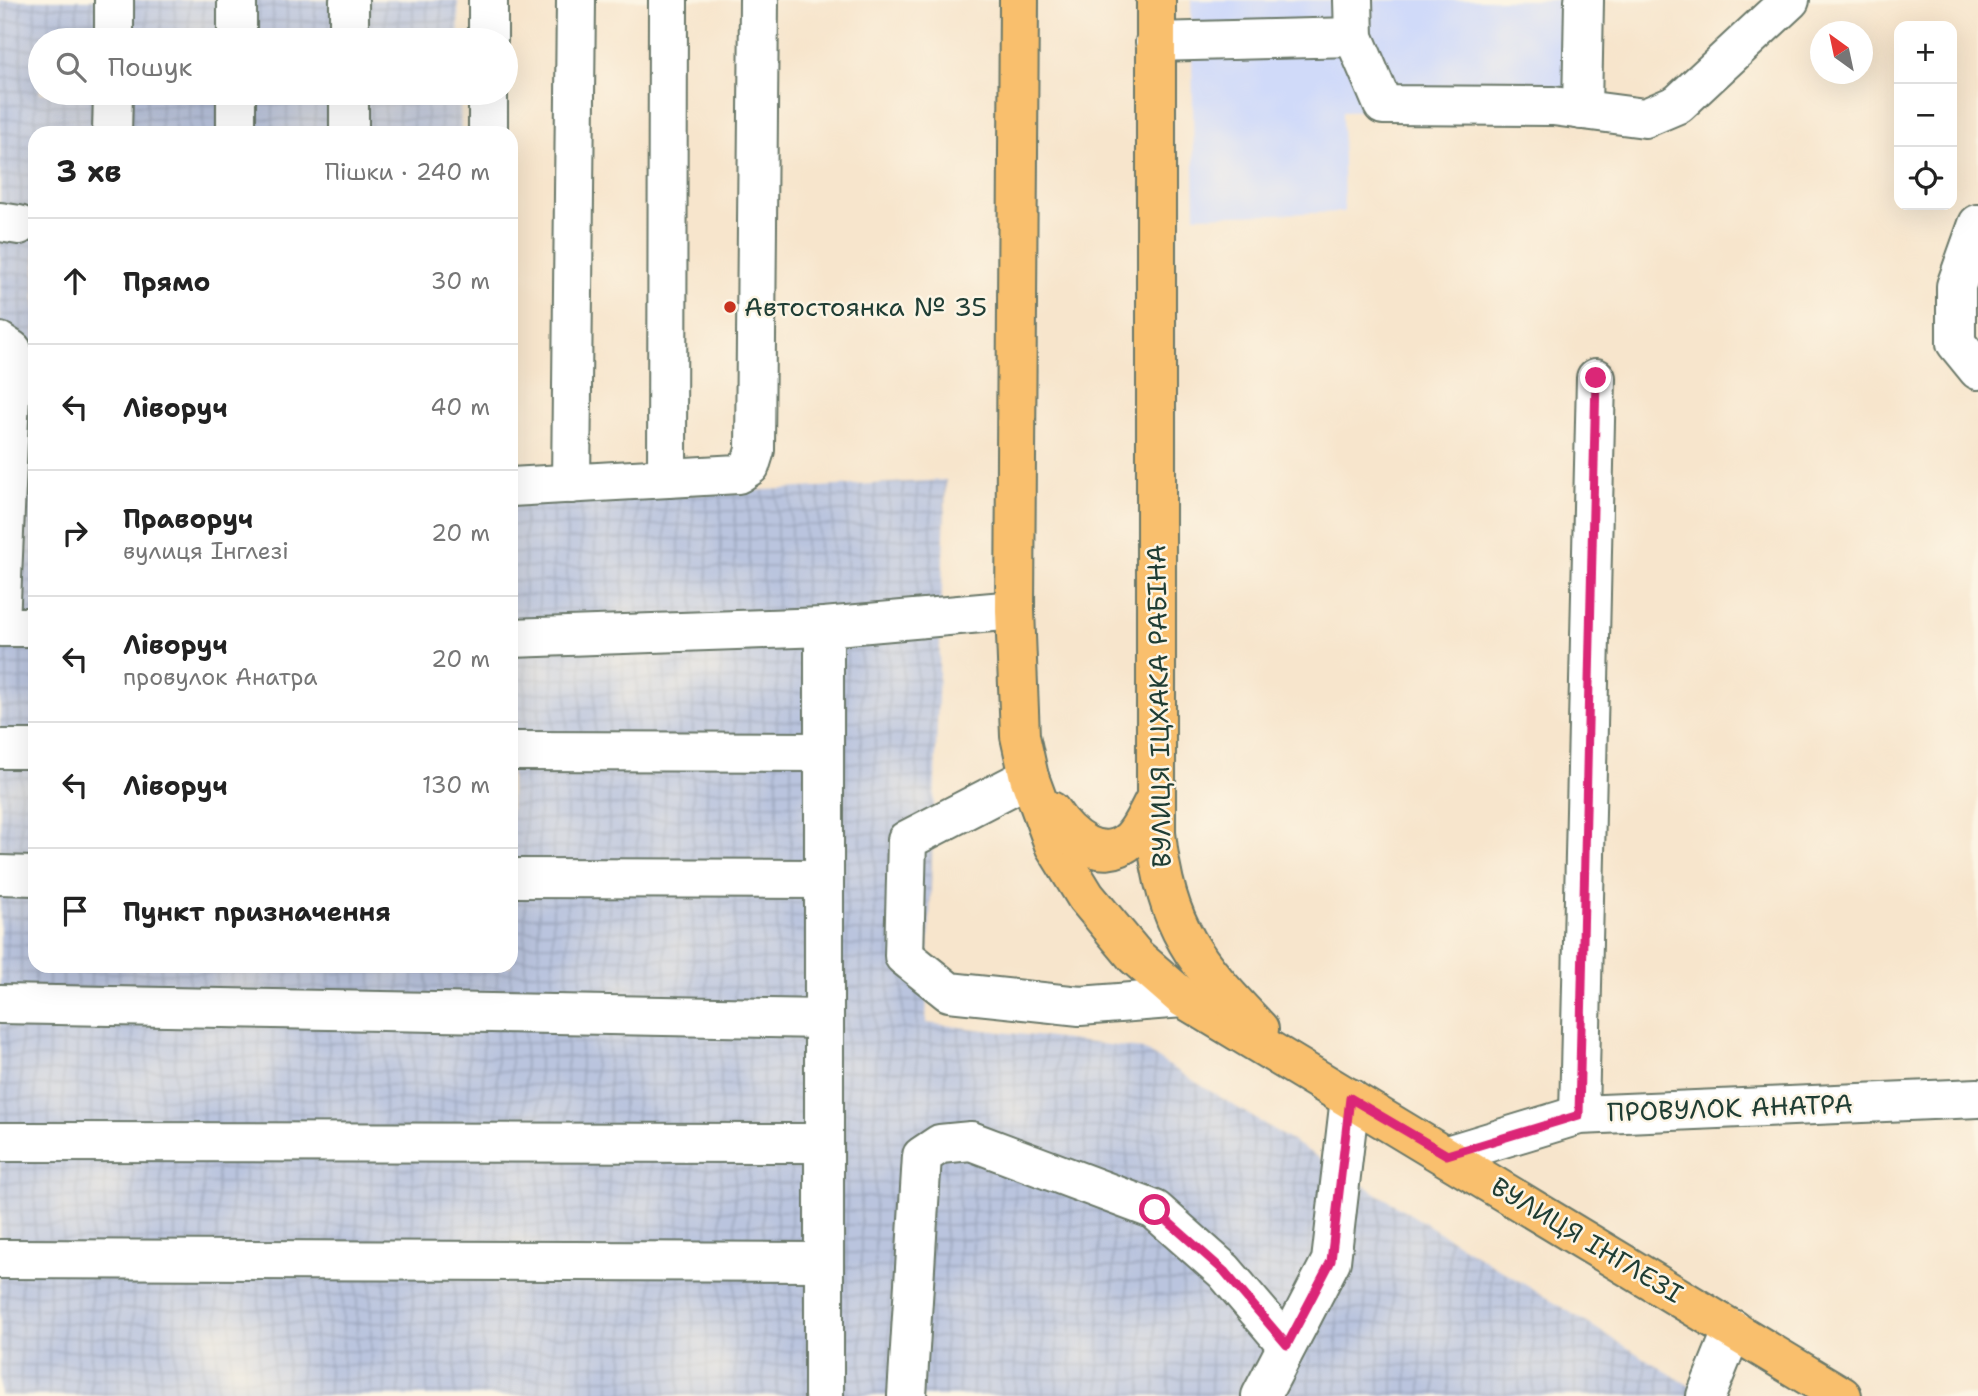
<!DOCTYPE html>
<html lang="uk">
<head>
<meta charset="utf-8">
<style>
	body { margin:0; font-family:"Shantell Sans",sans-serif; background:#f6f6f6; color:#222 }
	.controls { position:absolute; right:21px; top:21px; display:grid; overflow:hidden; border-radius:14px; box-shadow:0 7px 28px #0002 }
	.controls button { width:63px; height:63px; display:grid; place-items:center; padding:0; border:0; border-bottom:2px solid #e0e0e0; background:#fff; color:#222; font:35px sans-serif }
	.compass { position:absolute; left:1810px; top:21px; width:63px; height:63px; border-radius:50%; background:#fff; box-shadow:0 7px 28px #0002; rotate:327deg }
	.stop { position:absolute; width:21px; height:21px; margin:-16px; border:5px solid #db2777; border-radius:50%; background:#fff }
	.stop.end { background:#db2777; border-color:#fff; box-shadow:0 2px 7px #0008 }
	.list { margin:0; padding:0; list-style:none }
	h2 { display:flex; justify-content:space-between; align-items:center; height:91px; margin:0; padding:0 28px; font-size:30px }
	h2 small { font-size:23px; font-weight:400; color:#767676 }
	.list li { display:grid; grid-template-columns:46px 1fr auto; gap:21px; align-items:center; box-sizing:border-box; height:126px; padding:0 28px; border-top:2px solid #e0e0e0 }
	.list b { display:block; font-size:26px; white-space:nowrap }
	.list p { margin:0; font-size:23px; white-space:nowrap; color:#767676 }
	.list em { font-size:23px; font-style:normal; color:#767676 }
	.icon { flex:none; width:38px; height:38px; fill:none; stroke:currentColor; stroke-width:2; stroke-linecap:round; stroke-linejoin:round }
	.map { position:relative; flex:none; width:1978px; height:1396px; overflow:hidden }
	.search { position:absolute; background:#fff; box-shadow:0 7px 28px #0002; left:28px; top:28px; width:490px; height:77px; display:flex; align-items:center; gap:18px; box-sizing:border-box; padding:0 24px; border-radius:38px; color:#767676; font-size:26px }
	.panel { position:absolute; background:#fff; box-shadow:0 7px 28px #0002; left:28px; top:126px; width:490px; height:847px; border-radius:21px }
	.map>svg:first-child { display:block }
	.built { fill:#d0daf9 }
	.industrial { fill:url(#industrial-grid) }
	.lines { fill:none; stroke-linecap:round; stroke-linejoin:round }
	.minor-casing { stroke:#6b7869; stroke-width:42 }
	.major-casing { stroke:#6b7869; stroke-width:42 }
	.minor { stroke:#fff; stroke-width:38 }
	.major { stroke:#f9bf6d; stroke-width:38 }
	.route { stroke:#db2777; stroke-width:9 }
	.poi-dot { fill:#c8321e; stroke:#fcf5e5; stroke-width:2.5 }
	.labels { text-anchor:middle; stroke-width:5; stroke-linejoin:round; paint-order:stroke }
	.poi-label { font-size:26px; fill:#1f3d34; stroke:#fcf5e5; text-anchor:start }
	.street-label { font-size:26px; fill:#1f3d34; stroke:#fcf5e5 }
</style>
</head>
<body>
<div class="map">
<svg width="1978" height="1396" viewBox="0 0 1978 1396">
	<defs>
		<pattern id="industrial-grid" width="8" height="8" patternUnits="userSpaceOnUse" patternTransform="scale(1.75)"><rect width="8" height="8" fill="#bac4de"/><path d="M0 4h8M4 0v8" fill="none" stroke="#9fa9bf"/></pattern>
	</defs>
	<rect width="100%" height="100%" fill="#fcf5e5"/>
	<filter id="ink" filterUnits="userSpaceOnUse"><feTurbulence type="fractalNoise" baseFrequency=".0143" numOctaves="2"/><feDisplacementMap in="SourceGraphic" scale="14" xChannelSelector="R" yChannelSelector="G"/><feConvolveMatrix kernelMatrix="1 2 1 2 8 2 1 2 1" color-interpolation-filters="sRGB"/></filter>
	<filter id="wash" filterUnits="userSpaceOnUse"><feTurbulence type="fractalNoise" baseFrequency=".00686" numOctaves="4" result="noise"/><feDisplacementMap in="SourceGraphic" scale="28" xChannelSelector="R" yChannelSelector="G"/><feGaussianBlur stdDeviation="1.57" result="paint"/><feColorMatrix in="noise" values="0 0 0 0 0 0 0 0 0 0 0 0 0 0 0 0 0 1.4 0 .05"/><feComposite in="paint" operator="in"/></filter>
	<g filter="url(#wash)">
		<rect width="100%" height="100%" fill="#f7e5cc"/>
		<polygon class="built" points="1191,0 1582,0 1584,105 1342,111 1344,212 1195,216"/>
		<polygon class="industrial" points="0,0 458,0 459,40 40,40 40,93 460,93 461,133 35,133 35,966 511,966 511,504 946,480 926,1023 1142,1049 1706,1396 0,1396"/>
	</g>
	<g filter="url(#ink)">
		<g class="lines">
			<g class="minor-casing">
				<g id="minor">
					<polyline points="1353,0 1354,37 1383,105 1553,106 1645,118 1678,104 1790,0"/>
					<polyline points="114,40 114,0"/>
					<polyline points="237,40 237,0"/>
					<polyline points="349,40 349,0"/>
					<polyline points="488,40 488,0"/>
					<polyline points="1155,42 1354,37"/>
					<polyline points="1582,110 1584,0"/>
					<polyline points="112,133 113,93"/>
					<polyline points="236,133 236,93"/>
					<polyline points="349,133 349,93"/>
					<polyline points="488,133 488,93"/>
					<polyline points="0,222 19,225"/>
					<polyline points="1978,224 1956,286 1956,343 1978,370"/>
					<polyline points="0,342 12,350 0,624"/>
					<polyline points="667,478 668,0"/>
					<polyline points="571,484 576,0"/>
					<polyline points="511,487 738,474 750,466 755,450 759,0"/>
					<polyline points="0,627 35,627"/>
					<polyline points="824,627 824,1396"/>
					<polyline points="511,638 824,627 1015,610"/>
					<polyline points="0,749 35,749"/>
					<polyline points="511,751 824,752"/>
					<polyline points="1029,777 907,840 904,956 949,992 1080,1006 1183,998"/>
					<polyline points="0,875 35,876"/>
					<polyline points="511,878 824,879"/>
					<polyline points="0,1004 824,1019"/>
					<polyline points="1579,1115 1596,378"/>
					<polyline points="0,1142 824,1143"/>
					<polyline points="1447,1155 1579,1115 1978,1098"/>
					<polyline points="0,1259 824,1262"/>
					<polyline points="907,1396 922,1156 940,1144 971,1141 1155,1210 1224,1271 1287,1345"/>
					<polyline points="1261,1396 1331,1261 1350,1098"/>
					<polyline points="1706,1396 1733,1329"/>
				</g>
			</g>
			<g class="major-casing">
				<g id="major">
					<polyline points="1019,0 1015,610 1020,736 1029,777 1054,845 1086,897 1136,957 1183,998 1842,1396"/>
					<path d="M1156,0V833C1166,929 1195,962 1259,1029"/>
					<path d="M1051,811C1068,837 1101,866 1131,839C1141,829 1149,810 1156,797"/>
				</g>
			</g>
			<use href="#minor" class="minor"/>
			<use href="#major" class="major"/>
		</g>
	</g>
	<g class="lines" filter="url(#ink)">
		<polyline class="route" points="1155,1210 1224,1271 1287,1345 1331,1261 1350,1098 1447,1155 1579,1115 1596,378"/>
	</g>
	<circle class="poi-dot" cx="730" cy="307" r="7"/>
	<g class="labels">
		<g class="poi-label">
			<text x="744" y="316">Автостоянка № 35</text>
		</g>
		<g class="street-label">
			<text transform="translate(1159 706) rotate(-91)" y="9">ВУЛИЦЯ ІЦХАКА РАБІНА</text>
			<text transform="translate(1730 1108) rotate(-2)" y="9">ПРОВУЛОК АНАТРА</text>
			<text transform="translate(1587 1240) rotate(31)" y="9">ВУЛИЦЯ ІНГЛЕЗІ</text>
		</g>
	</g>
</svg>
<div class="controls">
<button>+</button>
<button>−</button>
<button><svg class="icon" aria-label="locate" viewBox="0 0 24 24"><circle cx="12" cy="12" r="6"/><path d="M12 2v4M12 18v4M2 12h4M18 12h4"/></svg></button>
</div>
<svg class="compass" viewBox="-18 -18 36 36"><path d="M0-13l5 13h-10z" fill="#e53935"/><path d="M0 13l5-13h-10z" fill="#767676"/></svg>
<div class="stop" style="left:1155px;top:1210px"></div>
<div class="stop end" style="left:1596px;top:378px"></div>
<div class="search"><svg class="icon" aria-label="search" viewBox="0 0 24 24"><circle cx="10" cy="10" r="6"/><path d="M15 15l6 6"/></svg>Пошук</div>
<section class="panel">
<h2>3 хв<small>Пішки · 240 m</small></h2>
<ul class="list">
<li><svg class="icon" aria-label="ahead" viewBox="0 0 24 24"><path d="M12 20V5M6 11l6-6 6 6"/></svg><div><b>Прямо</b></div><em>30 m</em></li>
<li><svg class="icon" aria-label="left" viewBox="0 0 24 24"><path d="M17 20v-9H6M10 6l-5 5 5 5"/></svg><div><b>Ліворуч</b></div><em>40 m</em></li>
<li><svg class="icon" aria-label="right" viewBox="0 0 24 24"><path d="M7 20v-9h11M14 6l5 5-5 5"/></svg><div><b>Праворуч</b><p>вулиця Інглезі</p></div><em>20 m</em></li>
<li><svg class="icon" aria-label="left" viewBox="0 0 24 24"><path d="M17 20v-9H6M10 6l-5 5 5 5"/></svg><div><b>Ліворуч</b><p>провулок Анатра</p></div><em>20 m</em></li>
<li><svg class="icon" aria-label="left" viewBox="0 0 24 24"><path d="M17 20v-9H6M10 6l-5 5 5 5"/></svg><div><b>Ліворуч</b></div><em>130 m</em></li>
<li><svg class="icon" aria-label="arrive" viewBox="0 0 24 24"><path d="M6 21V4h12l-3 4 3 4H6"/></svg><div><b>Пункт призначення</b></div></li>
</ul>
</section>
</div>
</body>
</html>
